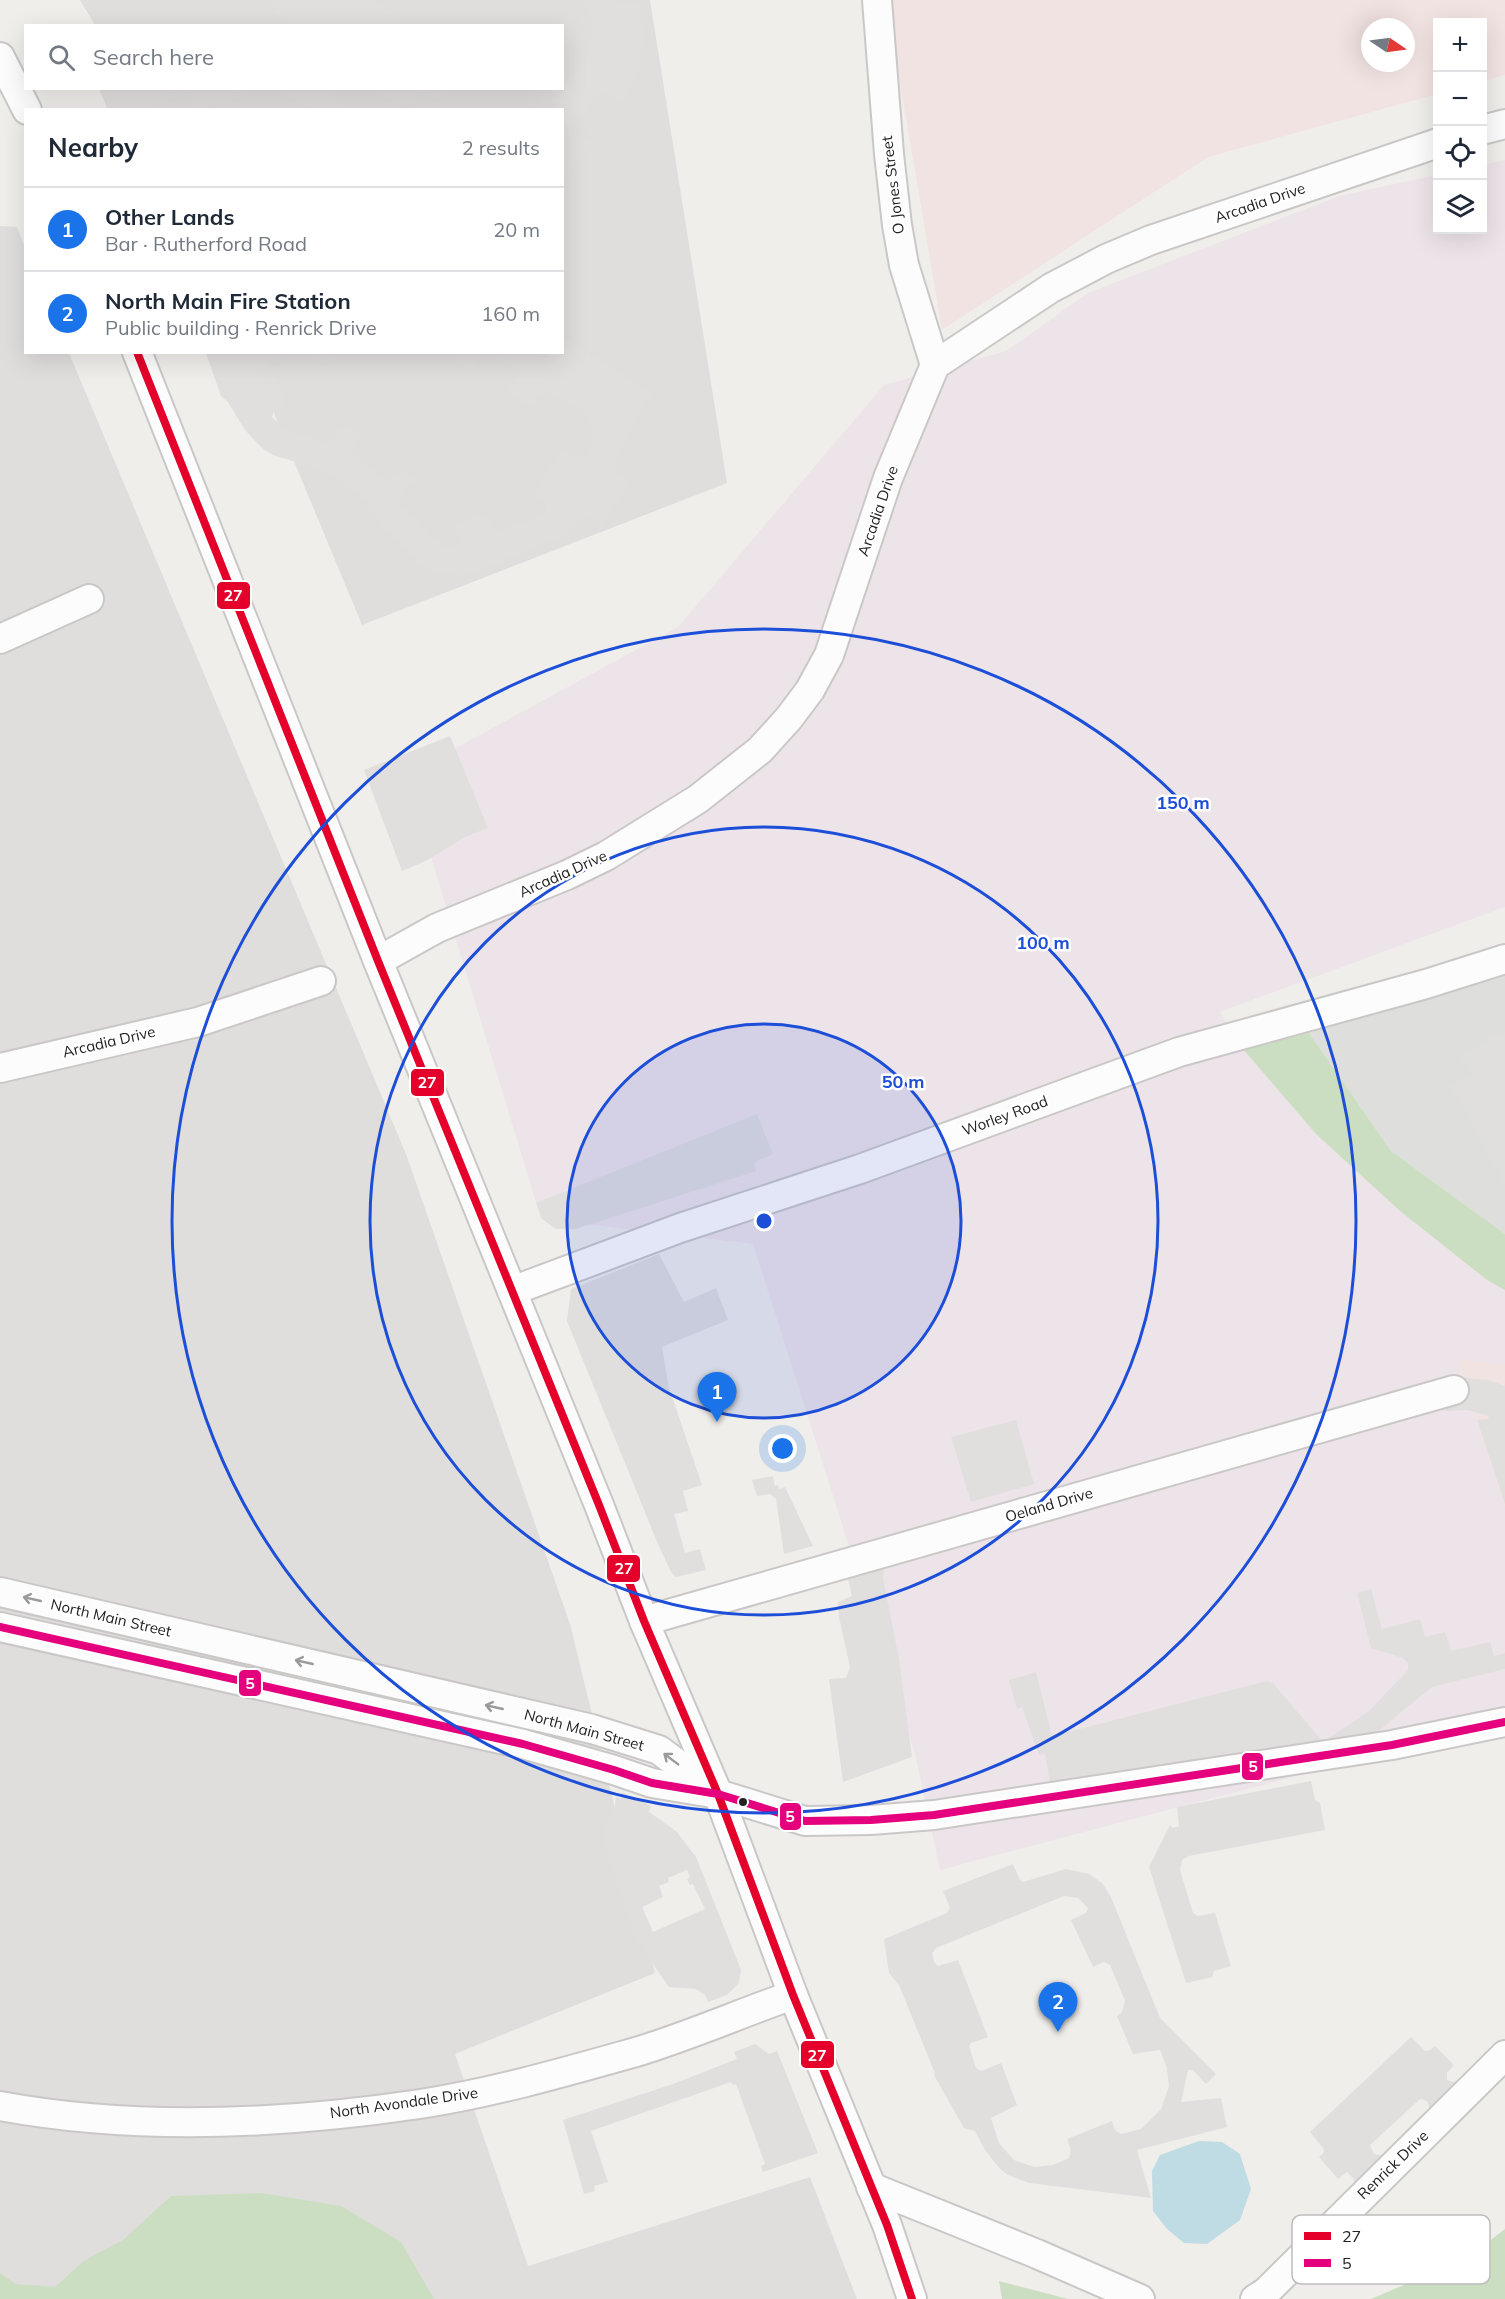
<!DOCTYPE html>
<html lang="en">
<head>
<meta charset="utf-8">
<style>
	body { margin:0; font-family:Mulish,sans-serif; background:#f2f2f3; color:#1f2937 }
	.controls { position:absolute; right:18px; top:18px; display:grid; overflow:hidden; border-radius:0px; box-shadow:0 6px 24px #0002 }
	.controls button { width:54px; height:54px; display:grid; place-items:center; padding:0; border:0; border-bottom:2px solid #e0e1e3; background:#fff; color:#1f2937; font:30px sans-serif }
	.compass { position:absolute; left:1361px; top:18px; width:54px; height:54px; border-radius:50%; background:#fff; box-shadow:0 6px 24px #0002; rotate:103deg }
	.you { position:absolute; left:783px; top:1449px; width:21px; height:21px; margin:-15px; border:4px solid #fff; border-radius:50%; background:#1a73e8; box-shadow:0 0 0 9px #1a73e833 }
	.badge { display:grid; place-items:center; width:39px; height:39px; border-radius:50%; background:#1a73e8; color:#fff; font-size:20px; font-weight:700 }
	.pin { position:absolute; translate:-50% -50px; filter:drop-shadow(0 2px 3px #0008) }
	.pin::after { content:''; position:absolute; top:32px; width:21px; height:18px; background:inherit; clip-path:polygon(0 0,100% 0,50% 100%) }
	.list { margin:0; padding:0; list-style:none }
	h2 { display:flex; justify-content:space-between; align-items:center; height:78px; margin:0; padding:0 24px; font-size:26px }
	h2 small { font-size:20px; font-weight:400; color:#747a83 }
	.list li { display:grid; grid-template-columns:39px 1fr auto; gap:18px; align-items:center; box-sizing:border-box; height:84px; padding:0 24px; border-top:2px solid #e0e1e3 }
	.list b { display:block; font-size:22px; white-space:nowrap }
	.list p { margin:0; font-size:20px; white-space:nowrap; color:#747a83 }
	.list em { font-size:20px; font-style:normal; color:#747a83 }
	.icon { flex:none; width:33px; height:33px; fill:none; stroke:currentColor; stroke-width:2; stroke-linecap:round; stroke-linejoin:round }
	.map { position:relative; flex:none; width:1505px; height:2299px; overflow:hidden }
	.search { position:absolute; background:#fff; box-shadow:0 6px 24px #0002; left:24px; top:24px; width:540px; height:66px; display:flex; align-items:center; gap:15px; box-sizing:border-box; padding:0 21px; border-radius:0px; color:#747a83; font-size:22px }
	.panel { position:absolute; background:#fff; box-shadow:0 6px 24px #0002; left:24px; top:108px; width:540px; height:246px; border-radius:0px }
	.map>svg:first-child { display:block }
	.residential { fill:#dfdedc }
	.commercial { fill:#f1e3e1; fill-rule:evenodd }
	.industrial { fill:#ede4e9 }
	.religious { fill:#dededc }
	.forest { fill:#cbdec1 }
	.parking { fill:#e0dfde; fill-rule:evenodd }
	.water { fill:#bfdbe3 }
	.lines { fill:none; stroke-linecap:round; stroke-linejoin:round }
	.minor-casing { stroke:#c9c8c7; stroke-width:32 }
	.minor { stroke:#fdfcfc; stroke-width:28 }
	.bus-1-casing { stroke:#fff; stroke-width:12 }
	.bus-2-casing { stroke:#fff; stroke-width:12 }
	.bus-1 { stroke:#e4002b; stroke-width:8 }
	.bus-2 { stroke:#e5007d; stroke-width:8 }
	.oneway { stroke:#9a9a9a }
	.ring { fill:none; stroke:#1d4ed8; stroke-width:3 }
	.bus-dot { fill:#222; stroke:#fff; stroke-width:2 }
	.labels { text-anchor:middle; stroke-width:5; stroke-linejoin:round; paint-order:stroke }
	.street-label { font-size:15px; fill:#222; stroke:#fff }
	.key { fill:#fff; stroke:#bdbdbd; stroke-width:1.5 }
	.key-label { font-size:16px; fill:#222 }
	.centre { fill:#1d4ed8; stroke:#fff; stroke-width:3 }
	.ring-label { font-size:18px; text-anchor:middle; font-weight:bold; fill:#1d4ed8; stroke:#fff; stroke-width:5; stroke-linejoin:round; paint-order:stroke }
	.line-badge { stroke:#fff; stroke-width:2 }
	.badge-label { font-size:16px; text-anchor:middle; font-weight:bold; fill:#fff }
</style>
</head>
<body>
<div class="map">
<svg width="1505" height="2299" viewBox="0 0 1505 2299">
	<rect width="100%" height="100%" fill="#f0eeeb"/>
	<g class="residential">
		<polygon points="80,0 650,0 727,483 362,625 249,353 562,352 562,110 144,109 132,89 562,88 562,26 95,25"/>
		<polygon points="0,226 17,227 25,248 26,352 69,353 406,1154 570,1624 655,1973 455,2054 528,2266 810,2177 857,2299 0,2299"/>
	</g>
	<g class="commercial">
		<path d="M893,0H1505V75L1483,81L1482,22H1438L1437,94L1208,157L942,330L898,71ZM1370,27H1406V63H1370Z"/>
		<polygon points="1457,1358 1505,1365 1505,1506"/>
	</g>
	<polygon class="industrial" points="1505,160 1505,907 1220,1012 1243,1049 1316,1134 1400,1211 1487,1280 1505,1290 1505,1365 1457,1359 1505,1506 1505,1704 1501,1722 940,1870 915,1754 753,1244 541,1219 406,775 678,627 884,385 1006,351 1088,293 1339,196 1437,175 1438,230 1482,230 1483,165"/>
	<polygon class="religious" points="1505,974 1505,1234 1391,1151 1309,1033"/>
	<g class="forest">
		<polygon points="1309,1033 1391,1151 1505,1234 1505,1290 1487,1280 1400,1211 1316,1134 1243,1049"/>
		<polygon points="261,2193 341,2206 401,2242 434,2299 0,2299 0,2273 16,2284 55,2287 85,2260 123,2240 171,2196"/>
		<polygon points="1505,2229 1505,2299 1371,2299 1467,2258"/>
		<polygon points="999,2281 1068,2299 1002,2299"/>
	</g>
	<g class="parking">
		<polygon points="268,0 376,0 416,25 285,25"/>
		<polygon points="578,0 615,0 616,4 621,7 640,5 644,27 644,44 637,75 620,103 606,92 599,92 575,124 576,132 591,143 566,177 563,174 562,110 533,109 525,103 535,89 562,88 563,79 570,81 582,66 591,46 592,33 588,10 585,4"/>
		<polygon points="242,89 243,94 205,109 192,109 188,96 181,93 156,104 149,109 108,110 99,89"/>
		<polygon points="277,89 328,89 337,96 346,109 310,109"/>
		<polygon points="375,89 448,89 439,101 425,92 421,92 409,110"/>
		<polygon points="563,337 651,393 613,464 615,471 631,481 602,525 588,516 582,516 562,536 479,571 461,575 434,571 417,562 385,530 363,498 332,475 313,467 273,455 263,449 245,430 228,402 221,396 206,353 288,353 262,370 264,378 274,376 287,406 274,411 272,417 286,430 327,445 332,442 340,426 359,433 353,449 356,458 386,480 405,469 417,480 401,497 400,503 434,541 444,546 454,547 459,544 460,539 454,525 484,513 492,529 499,532 544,513 547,509 546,504 534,494 560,451 577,458 582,457 587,453 592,439 592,429 587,416 581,410 548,392 542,394 532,407 506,392 515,376 515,369 489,353 562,352"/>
		<polygon points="307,353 348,353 313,367"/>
		<polygon points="443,353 483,353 470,370"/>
		<polygon points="450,736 488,828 465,837 426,861 402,871 364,770"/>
		<polygon points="1505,1031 1505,1185 1476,1129 1449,1085 1470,1074 1459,1055"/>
		<polygon points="757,1114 773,1154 754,1162 756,1171 576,1229 556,1229 542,1219 536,1203"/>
		<polygon points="659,1254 684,1302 716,1288 728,1320 662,1347 669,1388 702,1485 683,1491 688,1511 674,1514 685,1553 700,1549 706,1570 676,1577 671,1572 658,1544 567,1321 571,1289"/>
		<polygon points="1455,1377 1488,1380 1505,1386 1505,1504 1477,1420 1488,1419 1489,1416 1467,1410 1446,1411 1438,1380"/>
		<polygon points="1016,1420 1034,1484 971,1502 951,1437"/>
		<polygon points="773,1476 775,1486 778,1485 779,1489 785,1487 813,1546 784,1554 776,1499 770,1494 757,1496 752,1480"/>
		<polygon points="885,1564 883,1578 899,1659 912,1757 843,1782 829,1679 846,1678 850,1667 839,1617 838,1602 852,1596 847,1575"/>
		<polygon points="1371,1589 1382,1629 1420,1619 1425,1637 1445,1632 1451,1651 1490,1642 1494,1656 1505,1653 1505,1669 1432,1687 1376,1733 1323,1742 1051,1788 1045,1754 1039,1755 1022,1707 1017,1709 1009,1680 1036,1672 1052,1736 1267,1681 1273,1683 1323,1742 1368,1712 1408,1670 1408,1663 1403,1658 1371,1648 1357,1593"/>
		<polygon points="1311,1781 1315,1800 1320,1803 1325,1830 1189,1856 1182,1860 1180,1870 1193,1913 1198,1916 1215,1913 1231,1966 1214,1971 1212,1977 1186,1983 1149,1867 1170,1825 1173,1828 1179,1826 1177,1807"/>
		<path d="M622,1792L651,1806L649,1812L676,1831L696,1857L741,1970L739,1983L727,1995L708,2002L705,1995L696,1989L669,1987L639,1944L624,1908L601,1829L614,1812L616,1797L621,1799ZM687,1870L690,1877L687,1879L690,1885L693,1884L705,1909L653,1932L642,1907L663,1897L659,1886L669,1882L668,1878Z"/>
		<path d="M1013,1864L1020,1880L1023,1882L1066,1869L1089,1874L1102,1883L1111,1897L1160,2018L1216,2074L1206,2084L1193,2070H1188L1181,2102L1221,2098L1227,2127L1137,2150L1151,2198L1029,2183L1008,2175L999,2168L985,2150L975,2131L964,2128L935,2077L934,2071L899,1985L889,1973L884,1939L947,1913L950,1908L943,1891ZM1064,1896L1078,1898L1088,1908L1086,1913L1071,1920L1093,1967L1104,1962L1110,1965L1125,2001L1122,2012L1117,2016L1133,2054L1160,2050L1167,2068L1169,2086L1161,2109L1141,2129L1121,2134L1115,2130L1112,2121L1067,2139L1071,2150L1069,2158L1053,2165L1034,2167L1014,2160L999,2143L991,2118L1017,2105L1001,2063L981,2071L976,2068L969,2046L971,2043L988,2037L958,1960L938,1966L934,1962L932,1953L936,1948Z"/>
		<polygon points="1411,2037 1425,2051 1430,2050 1435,2046 1454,2065 1447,2073 1447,2080 1453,2082 1456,2081 1430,2109 1427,2101 1420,2099 1370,2145 1374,2154 1384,2156 1354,2186 1354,2179 1347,2172 1338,2179 1319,2157 1324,2152 1323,2148 1310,2132"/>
		<polygon points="755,2044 769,2054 777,2051 818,2153 763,2172 761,2166 765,2164 736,2084 733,2085 731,2082 591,2131 608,2182 594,2186 595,2191 584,2194 563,2120 673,2084 737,2059 734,2052"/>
	</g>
	<polygon class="water" points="1199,2141 1222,2142 1240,2154 1251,2189 1240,2220 1207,2244 1184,2243 1167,2229 1153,2211 1152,2171 1160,2155"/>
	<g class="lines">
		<g class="minor-casing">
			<g id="minor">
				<polyline points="877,0 889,154 897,225 904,265 935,365"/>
				<polyline points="0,57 27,110"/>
				<polyline points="1482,130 1505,124"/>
				<polyline points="137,352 378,961 599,1505 644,1621 718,1794 793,1995 887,2225 912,2299"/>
				<polyline points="0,639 89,599"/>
				<polyline points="378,961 437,928 567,875 606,856 698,799 760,750 789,718 810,690 829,655 888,478 935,365 1051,288 1106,259 1151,240 1438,143"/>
				<polyline points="0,1068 198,1022 321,981"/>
				<polyline points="512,1291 680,1228 860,1169 1179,1052 1426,984 1505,959"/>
				<polyline points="0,1592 592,1729 659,1750 714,1791"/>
				<polyline points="644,1621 1454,1390"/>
				<polyline points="0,1627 523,1744 614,1770 652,1783 718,1794 805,1821 871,1820 934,1815 1392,1745 1505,1722"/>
				<path d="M0,2106C135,2131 285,2124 420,2104C492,2093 565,2072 636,2052C689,2036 741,2013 793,1995"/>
				<polyline points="871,2187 1037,2254 1140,2299"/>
				<polyline points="1255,2299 1266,2292 1505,2055"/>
			</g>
		</g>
		<use href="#minor" class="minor"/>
		<g class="bus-1-casing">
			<polyline id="bus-1" points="137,352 378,961 599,1505 644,1621 718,1794 793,1995 887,2225 912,2299"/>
		</g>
		<g class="bus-2-casing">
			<polyline id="bus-2" points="0,1627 523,1744 614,1770 652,1783 718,1794 805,1821 871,1820 934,1815 1392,1745 1505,1722"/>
		</g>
		<use href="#bus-1" class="bus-1"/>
		<use href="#bus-2" class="bus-2"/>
	</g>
	<defs><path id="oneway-shaft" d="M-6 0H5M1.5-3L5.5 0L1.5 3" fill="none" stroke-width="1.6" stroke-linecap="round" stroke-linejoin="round" transform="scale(1.5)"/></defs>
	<g class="oneway">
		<use href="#oneway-shaft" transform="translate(32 1599) rotate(-167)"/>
		<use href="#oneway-shaft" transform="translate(304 1662) rotate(-167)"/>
		<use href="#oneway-shaft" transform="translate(494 1707) rotate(-167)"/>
		<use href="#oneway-shaft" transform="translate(671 1759) rotate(-143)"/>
	</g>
	<circle cx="764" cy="1221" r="197" fill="#1d4ed8" fill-opacity=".12"/>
	<g class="ring">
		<circle cx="764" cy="1221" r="197"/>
		<circle cx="764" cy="1221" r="394"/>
		<circle cx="764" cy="1221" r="592"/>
	</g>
	<circle class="bus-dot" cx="743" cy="1802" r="5"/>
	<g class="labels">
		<g class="street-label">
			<text transform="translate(893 185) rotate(-97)" y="5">O Jones Street</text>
			<text transform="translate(1260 203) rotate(-19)" y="5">Arcadia Drive</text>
			<text transform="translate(878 511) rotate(-71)" y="5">Arcadia Drive</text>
			<text transform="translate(563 874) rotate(-24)" y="5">Arcadia Drive</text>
			<text transform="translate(109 1042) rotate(-13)" y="5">Arcadia Drive</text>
			<text transform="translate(1005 1116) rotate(-20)" y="5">Worley Road</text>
			<text transform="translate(1049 1505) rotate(-16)" y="5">Oeland Drive</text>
			<text transform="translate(111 1618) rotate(13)" y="5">North Main Street</text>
			<text transform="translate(584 1730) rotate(15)" y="5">North Main Street</text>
			<text transform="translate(404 2103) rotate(-8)" y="5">North Avondale Drive</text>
			<text transform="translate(1393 2165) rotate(-44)" y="5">Renrick Drive</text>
		</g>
	</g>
	<rect x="1292" y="2215" width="198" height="69" rx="9" class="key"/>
	<rect x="1304" y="2232" width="27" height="8" fill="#e4002b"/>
	<rect x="1304" y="2259" width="27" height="8" fill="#e5007d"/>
	<g class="key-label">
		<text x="1342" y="2242">27</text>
		<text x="1342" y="2269">5</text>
	</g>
	<circle cx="764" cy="1221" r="9" class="centre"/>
	<g class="ring-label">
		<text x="1183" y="809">150 m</text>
		<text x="1043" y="949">100 m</text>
		<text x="903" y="1088">50 m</text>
	</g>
	<g class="line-badge">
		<rect x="216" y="581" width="35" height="29" rx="6" fill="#e4002b"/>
		<rect x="410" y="1068" width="35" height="29" rx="6" fill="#e4002b"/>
		<rect x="606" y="1554" width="35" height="29" rx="6" fill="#e4002b"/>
		<rect x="238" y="1669" width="24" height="28" rx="6" fill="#e5007d"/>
		<rect x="1241" y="1752" width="23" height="29" rx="6" fill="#e5007d"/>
		<rect x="779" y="1802" width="23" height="29" rx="6" fill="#e5007d"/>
		<rect x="800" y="2040" width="35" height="29" rx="6" fill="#e4002b"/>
	</g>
	<g class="badge-label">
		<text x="233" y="601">27</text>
		<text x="427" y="1088">27</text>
		<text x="624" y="1574">27</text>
		<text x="250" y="1689">5</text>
		<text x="1253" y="1772">5</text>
		<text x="790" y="1822">5</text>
		<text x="817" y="2061">27</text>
	</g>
</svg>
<div class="controls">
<button>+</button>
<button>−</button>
<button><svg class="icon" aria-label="locate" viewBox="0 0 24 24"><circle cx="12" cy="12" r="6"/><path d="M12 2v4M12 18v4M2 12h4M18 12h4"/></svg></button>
<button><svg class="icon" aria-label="layers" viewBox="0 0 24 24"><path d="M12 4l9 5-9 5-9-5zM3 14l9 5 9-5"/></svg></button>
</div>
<svg class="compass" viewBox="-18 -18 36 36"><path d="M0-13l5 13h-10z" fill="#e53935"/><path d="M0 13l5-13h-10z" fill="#747a83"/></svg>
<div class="you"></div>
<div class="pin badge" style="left:717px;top:1422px">1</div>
<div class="pin badge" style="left:1058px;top:2032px">2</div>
<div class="search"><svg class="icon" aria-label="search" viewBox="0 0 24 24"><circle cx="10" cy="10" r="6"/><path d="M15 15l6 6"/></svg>Search here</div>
<section class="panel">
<h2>Nearby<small>2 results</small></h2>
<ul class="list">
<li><span class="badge">1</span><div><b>Other Lands</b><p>Bar · Rutherford Road</p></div><em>20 m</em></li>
<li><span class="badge">2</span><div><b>North Main Fire Station</b><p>Public building · Renrick Drive</p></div><em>160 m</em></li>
</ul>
</section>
</div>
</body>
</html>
